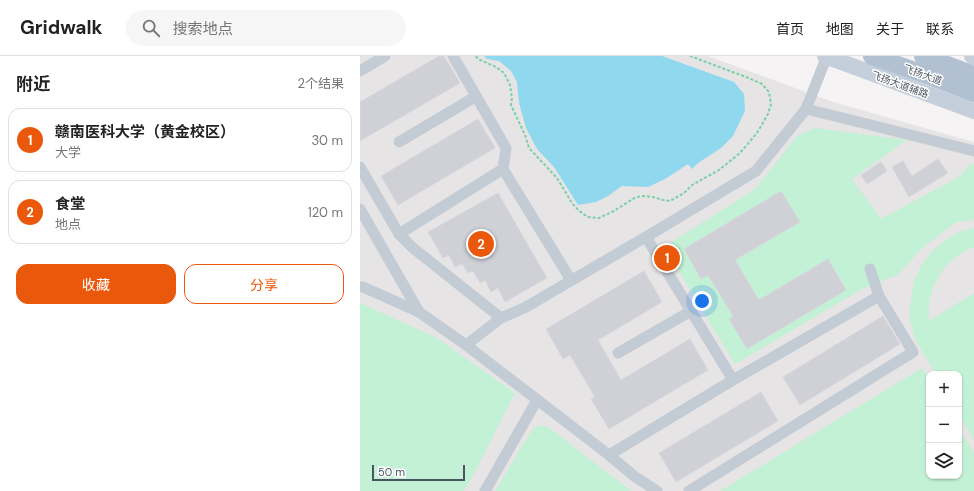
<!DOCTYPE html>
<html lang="zh">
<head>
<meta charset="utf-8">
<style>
	body { margin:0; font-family:"DM Sans","Noto Sans SC",sans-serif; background:#f6f6f6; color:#222 }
	.controls { position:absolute; right:12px; bottom:12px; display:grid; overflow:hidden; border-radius:8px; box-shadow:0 1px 3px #0004 }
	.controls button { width:36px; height:36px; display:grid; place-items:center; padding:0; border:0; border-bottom:1px solid #e0e0e0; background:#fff; color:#222; font:20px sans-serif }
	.scale { position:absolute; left:12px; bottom:10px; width:93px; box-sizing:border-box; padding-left:4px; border:2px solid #4a5561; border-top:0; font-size:11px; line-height:14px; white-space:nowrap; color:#4a5561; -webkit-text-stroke:3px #fff; paint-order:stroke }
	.you { position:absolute; left:342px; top:245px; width:14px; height:14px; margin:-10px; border:3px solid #fff; border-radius:50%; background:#1a73e8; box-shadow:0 0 0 6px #1a73e833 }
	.badge { display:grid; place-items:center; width:26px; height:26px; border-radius:50%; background:#ea580c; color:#fff; font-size:13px; font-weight:700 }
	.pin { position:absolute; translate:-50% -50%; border:2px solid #fff; box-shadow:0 1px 4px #0006 }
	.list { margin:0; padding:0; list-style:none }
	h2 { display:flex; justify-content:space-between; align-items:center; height:52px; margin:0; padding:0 16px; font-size:17px }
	h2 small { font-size:13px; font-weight:400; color:#767676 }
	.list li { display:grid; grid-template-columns:26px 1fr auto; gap:12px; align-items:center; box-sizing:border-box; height:64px; margin:0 8px 8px; padding:0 8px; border:1px solid #e0e0e0; border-radius:12px }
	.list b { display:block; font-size:15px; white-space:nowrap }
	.list p { margin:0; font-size:13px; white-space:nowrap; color:#767676 }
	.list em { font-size:13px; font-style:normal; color:#767676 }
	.actions { display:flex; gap:8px; padding:12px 16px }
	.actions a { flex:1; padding:9px 0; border:1px solid #ea580c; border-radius:12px; text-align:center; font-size:14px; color:#ea580c }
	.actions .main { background:#ea580c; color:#fff }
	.icon { flex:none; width:22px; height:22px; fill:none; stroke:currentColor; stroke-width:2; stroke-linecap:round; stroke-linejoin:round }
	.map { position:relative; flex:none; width:614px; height:435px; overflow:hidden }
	header { display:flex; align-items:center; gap:24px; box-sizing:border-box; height:56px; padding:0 20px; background:#fff; border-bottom:1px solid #e0e0e0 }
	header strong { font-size:19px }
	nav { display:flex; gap:22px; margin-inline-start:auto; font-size:14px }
	.search { width:280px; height:36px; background:#f6f6f6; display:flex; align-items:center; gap:10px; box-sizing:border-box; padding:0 14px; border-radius:22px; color:#767676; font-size:15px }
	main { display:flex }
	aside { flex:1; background:#fff }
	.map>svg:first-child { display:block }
	.education { fill:#e6e4e5; fill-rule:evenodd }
	.green { fill:#c2f1d5 }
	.water { fill:#8fd8ee }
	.building { fill:#cfd1d7; stroke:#d7d8de }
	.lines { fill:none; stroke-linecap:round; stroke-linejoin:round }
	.path { stroke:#79d0a7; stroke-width:2; stroke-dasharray:3 2; stroke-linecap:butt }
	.street { stroke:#c3ccd4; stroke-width:11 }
	.secondary { stroke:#c5cfdb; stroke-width:16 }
	.primary { stroke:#b2c1d1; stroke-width:18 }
	.labels { text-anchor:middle; stroke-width:3; stroke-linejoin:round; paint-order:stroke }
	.street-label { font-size:10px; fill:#4a5561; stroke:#fff }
</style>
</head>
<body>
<header>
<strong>Gridwalk</strong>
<div class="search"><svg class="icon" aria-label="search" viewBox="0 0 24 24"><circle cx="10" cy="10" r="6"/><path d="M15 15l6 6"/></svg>搜索地点</div>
<nav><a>首页</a><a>地图</a><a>关于</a><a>联系</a></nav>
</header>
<main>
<aside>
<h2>附近<small>2个结果</small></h2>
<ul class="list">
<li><span class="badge">1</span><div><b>赣南医科大学（黄金校区）</b><p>大学</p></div><em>30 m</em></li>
<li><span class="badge">2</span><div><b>食堂</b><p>地点</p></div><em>120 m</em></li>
</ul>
<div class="actions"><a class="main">收藏</a><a>分享</a></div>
</aside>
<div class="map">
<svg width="614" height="435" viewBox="0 0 614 435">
	<rect width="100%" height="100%" fill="#f5f3f3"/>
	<path class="education" d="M0,0H348L473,46L614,86V435H0ZM569,318H599V420H569Z"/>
	<g class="green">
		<polygon points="455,72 547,84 492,123 521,163 599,121 611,108 614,108 614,164 596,166 561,193 538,219 504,232 375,308 304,191 395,133 437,80"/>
		<path d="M614,172V191C583,203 566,232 569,265L614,237V384L599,358V318H576L555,283L550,264V251L554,225L561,210L572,195L587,183L604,174Z"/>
		<polygon points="0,247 75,281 155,337 117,412 104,435 0,435"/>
		<polygon points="562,312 569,323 569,420 599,420 599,372 614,396 614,435 360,435"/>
		<polygon points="180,369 188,371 271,435 135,435 172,374"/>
	</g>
	<polygon class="water" points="124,0 302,0 374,26 384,38 385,55 373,80 361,92 338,107 332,113 328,108 305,123 288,131 262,130 248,140 236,146 218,149 194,111 177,93 166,72 159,47 157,26 151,15 139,5 127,3"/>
	<g class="building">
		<polygon points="79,0 84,0 100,27 0,85 0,46"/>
		<polygon points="118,63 135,92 38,149 21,120"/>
		<polygon points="578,103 588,117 549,141 532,111 543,105 552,120"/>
		<polygon points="521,106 527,115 507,128 501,119"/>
		<polygon points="421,135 440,166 375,204 399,244 468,203 486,234 387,293 369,263 373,260 348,219 341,223 324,193"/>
		<polygon points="138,137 187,222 145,246 138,232 131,236 125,224 120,227 113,215 108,217 102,208 95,211 89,199 83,202 68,176"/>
		<polygon points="284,215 302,246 238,284 261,324 330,283 348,314 249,373 231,343 235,341 210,299 203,303 186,273"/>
		<polygon points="523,260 540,288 440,349 423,321"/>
		<polygon points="401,336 418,365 316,426 299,397"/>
	</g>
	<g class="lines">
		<polyline class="path" points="116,0 118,3 136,11 144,17 150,29 152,42 151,49 165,79 169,92 197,122 212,147 219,155 228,161 239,162 254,155 268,146 276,141 284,140 293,141 303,144 310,145 324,137 332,129 359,114 380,97 397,77 408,58 411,48 409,36 402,28 386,21 330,0"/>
		<g class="street">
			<polyline points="93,0 146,92 143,113 211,224"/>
			<polyline points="467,0 446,53 503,67 614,95"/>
			<polyline points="0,15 25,0"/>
			<polyline points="39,86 115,41"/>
			<polyline points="0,111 39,178 53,192 141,262"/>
			<polyline points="0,153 59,256"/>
			<polyline points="39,178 143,113"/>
			<polyline points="286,181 373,324"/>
			<polyline points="0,231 3,231 59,256 106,289 249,399 274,420 297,435"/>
			<polyline points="106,289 141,262 166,251 296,175 396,115 446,53"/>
			<polyline points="258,297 331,255"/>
			<polyline points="249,399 373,324 519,240"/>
			<polyline points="125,435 177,344"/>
			<polyline points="329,435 553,296 519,240 510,213"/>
		</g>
		<g class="secondary">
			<polyline points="465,0 614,55"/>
			<polyline points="612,0 614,1"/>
		</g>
		<g class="primary">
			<polyline points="512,0 572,21 614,37"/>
			<polyline points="563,0 614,19"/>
		</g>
	</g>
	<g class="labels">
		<g class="street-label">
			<text transform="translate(563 18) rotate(20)" y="4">飞扬大道</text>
			<text transform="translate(540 28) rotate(20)" y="4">飞扬大道辅路</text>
		</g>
	</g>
</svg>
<div class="controls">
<button>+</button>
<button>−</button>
<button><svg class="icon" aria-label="layers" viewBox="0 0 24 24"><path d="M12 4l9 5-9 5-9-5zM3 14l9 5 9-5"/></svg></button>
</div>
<div class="scale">50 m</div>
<div class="you"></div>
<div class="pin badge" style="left:307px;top:202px">1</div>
<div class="pin badge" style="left:121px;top:188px">2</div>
</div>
</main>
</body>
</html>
